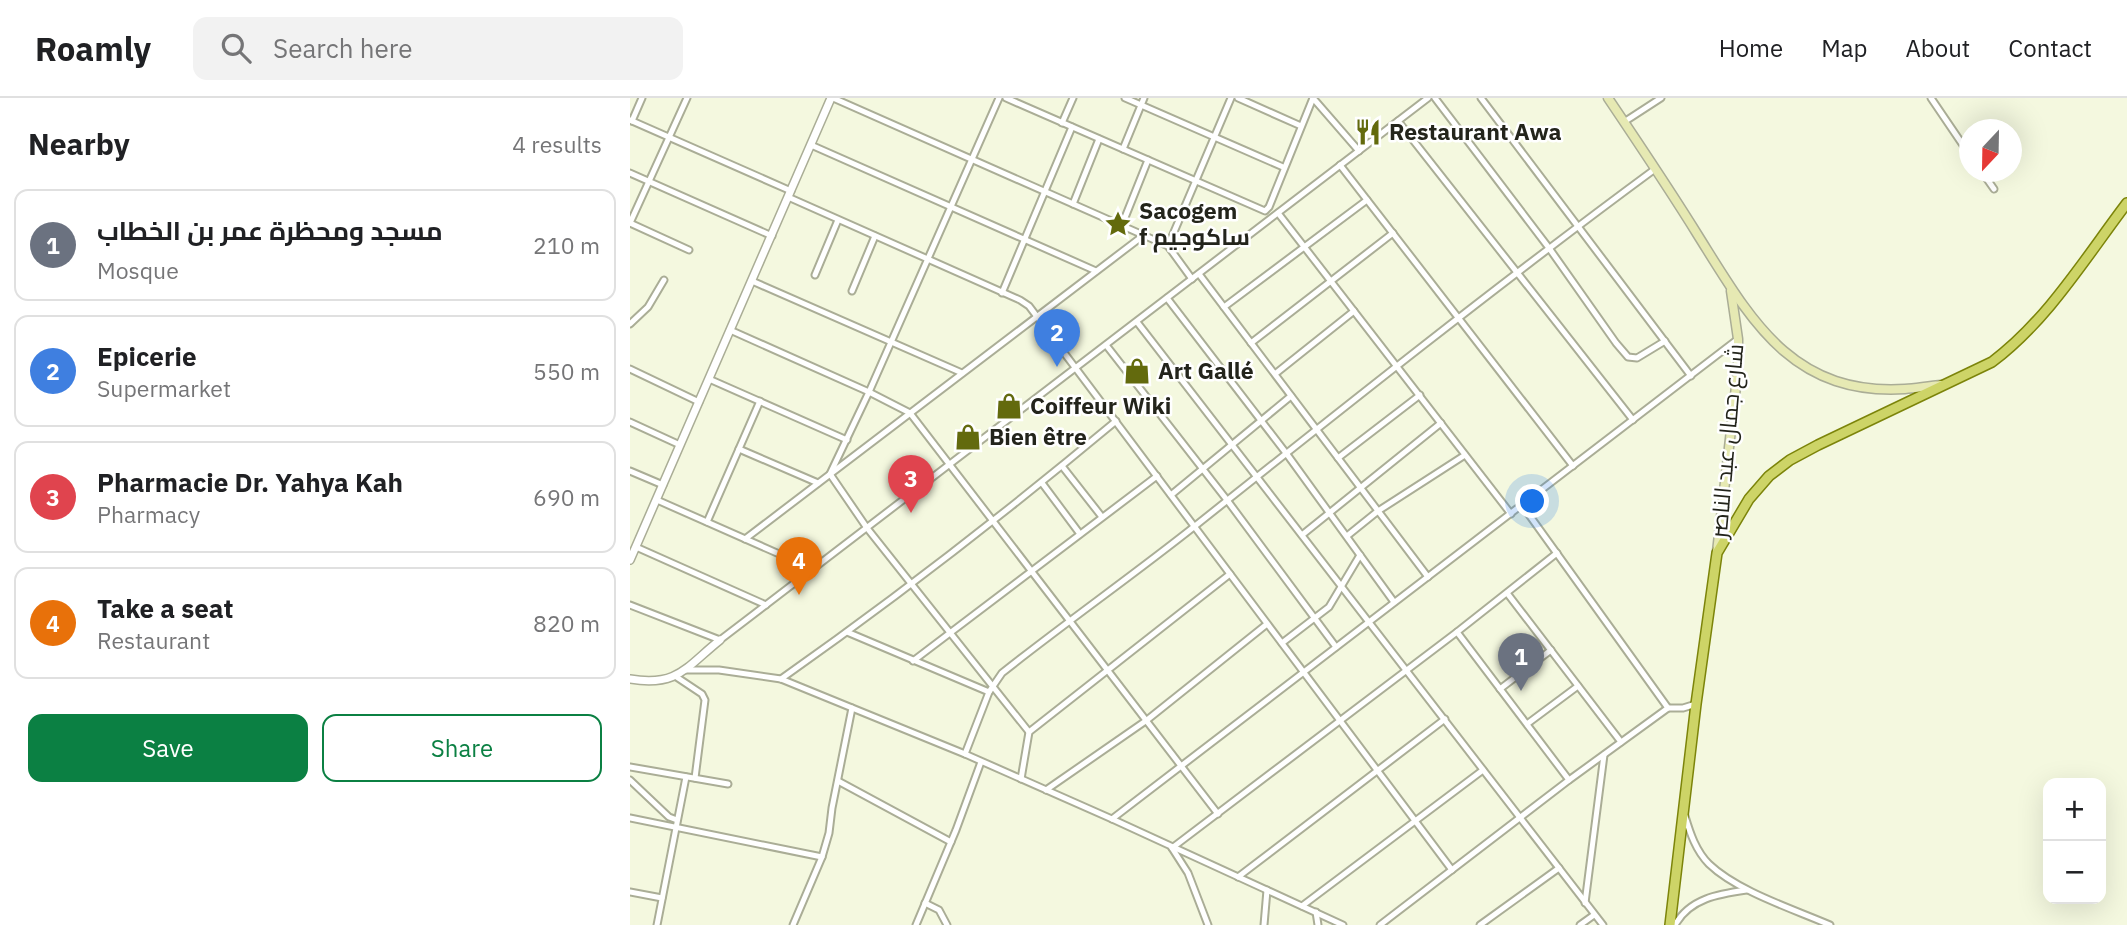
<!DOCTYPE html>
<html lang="en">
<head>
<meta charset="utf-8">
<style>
	body { margin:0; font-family:"IBM Plex Sans",Cairo,sans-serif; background:#f2f2f2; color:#202124 }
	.controls { position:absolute; right:21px; bottom:21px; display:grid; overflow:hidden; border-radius:14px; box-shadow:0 7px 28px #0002 }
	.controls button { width:63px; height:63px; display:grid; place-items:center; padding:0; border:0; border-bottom:2px solid #e0e0e0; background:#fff; color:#202124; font:35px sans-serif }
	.compass { position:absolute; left:1329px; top:21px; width:63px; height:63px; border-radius:50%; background:#fff; box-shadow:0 7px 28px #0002; rotate:202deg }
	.you { position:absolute; left:903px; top:404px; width:24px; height:24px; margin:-18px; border:5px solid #fff; border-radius:50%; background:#1a73e8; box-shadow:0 0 0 10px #1a73e833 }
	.badge { display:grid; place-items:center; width:46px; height:46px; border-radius:50%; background:#0b8043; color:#fff; font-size:23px; font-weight:700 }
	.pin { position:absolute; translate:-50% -58px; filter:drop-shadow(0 2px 4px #0008) }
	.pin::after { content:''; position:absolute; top:37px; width:24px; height:21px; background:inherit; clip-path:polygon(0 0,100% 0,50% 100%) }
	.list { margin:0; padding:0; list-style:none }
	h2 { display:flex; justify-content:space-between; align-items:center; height:91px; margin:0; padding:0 28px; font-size:30px }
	h2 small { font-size:23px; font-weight:400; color:#757577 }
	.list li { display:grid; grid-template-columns:46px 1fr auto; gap:21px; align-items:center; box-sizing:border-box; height:112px; margin:0 14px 14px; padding:0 14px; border:2px solid #e0e0e0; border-radius:14px }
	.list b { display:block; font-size:26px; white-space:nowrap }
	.list p { margin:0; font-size:23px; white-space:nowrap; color:#757577 }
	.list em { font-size:23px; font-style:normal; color:#757577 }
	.actions { display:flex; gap:14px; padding:21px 28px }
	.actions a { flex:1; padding:16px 0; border:2px solid #0b8043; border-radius:14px; text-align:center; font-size:24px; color:#0b8043 }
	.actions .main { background:#0b8043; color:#fff }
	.icon { flex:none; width:38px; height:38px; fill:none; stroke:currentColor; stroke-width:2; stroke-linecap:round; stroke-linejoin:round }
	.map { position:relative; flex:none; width:1497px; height:827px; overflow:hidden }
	header { display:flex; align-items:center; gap:42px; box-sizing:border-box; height:98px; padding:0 35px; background:#fff; border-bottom:2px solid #e0e0e0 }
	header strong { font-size:33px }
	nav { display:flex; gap:38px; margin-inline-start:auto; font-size:24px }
	.search { width:490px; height:63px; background:#f2f2f2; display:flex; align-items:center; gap:18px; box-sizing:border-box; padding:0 24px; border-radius:14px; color:#757577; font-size:26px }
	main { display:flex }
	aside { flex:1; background:#fff }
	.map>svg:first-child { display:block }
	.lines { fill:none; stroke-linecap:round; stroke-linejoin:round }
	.minor-casing { stroke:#aaad96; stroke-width:9 }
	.tertiary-casing { stroke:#aaad96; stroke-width:10 }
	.secondary-casing { stroke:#aaad96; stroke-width:11 }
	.primary-casing { stroke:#7c840a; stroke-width:12 }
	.minor { stroke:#fff; stroke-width:5 }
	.tertiary { stroke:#fff; stroke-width:7 }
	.secondary { stroke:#e6e9b3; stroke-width:8 }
	.primary { stroke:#cdd467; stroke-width:9 }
	.labels { text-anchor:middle; stroke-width:5; stroke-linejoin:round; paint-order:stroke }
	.poi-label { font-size:23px; font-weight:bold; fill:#23241b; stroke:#fff; text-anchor:start }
	.street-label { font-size:23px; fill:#23241b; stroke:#fff }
</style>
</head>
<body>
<header>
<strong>Roamly</strong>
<div class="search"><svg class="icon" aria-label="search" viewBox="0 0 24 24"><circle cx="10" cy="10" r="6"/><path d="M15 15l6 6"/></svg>Search here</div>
<nav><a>Home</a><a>Map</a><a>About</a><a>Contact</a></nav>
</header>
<main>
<aside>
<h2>Nearby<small>4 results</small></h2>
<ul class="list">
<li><span class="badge" style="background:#6b7280">1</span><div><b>مسجد ومحظرة عمر بن الخطاب</b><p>Mosque</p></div><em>210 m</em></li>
<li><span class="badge" style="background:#3f7fe0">2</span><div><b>Epicerie</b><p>Supermarket</p></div><em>550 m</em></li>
<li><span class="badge" style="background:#e0444e">3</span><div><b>Pharmacie Dr. Yahya Kah</b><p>Pharmacy</p></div><em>690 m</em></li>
<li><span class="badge" style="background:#e8710a">4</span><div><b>Take a seat</b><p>Restaurant</p></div><em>820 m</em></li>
</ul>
<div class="actions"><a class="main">Save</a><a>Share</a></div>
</aside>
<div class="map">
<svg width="1497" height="827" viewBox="0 0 1497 827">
	<rect width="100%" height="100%" fill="#f4f8df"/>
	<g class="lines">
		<g class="minor-casing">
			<g id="minor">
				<polyline points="203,0 538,148 562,181"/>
				<polyline points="369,0 239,294 200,376 237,430 399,634"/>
				<polyline points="376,0 635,113 639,109 683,0"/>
				<polyline points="495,0 653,69"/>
				<polyline points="608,0 671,28"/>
				<polyline points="683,0 729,53"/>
				<polyline points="805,0 919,150 986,245 998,259 1007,260 1035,243"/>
				<polyline points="851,0 1061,278"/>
				<polyline points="1301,0 1339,56"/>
				<polyline points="0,22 161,93"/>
				<polyline points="2,23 12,0"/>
				<polyline points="768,23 1003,322"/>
				<polyline points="994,24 1031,0"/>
				<polyline points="432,25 443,0"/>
				<polyline points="181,47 466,173"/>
				<polyline points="493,51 514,0"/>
				<polyline points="710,67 943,368"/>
				<polyline points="1352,74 1364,91"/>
				<polyline points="0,75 142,138"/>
				<polyline points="158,99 390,202 399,208 822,772"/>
				<polyline points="443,106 469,41"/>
				<polyline points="648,115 881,416"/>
				<polyline points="0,125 57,0"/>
				<polyline points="0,125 59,152"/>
				<polyline points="492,127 518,62"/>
				<polyline points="538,148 601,0"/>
				<polyline points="569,176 798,479"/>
				<polyline points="185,177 208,122"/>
				<polyline points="122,183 332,275"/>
				<polyline points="222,193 245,138"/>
				<polyline points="372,195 442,29"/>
				<polyline points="537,200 656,355 764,504"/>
				<polyline points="594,209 737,102"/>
				<polyline points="507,224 973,827"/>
				<polyline points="0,226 18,209 34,182"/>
				<polyline points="100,232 239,294 280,315 588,716"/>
				<polyline points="621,245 763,135"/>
				<polyline points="476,247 597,402 706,549"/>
				<polyline points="0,271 69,304"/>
				<polyline points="645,276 724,213"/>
				<polyline points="79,281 217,342"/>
				<polyline points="0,324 50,347"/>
				<polyline points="109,351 188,385"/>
				<polyline points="708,360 790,297"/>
				<polyline points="432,368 472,419"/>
				<polyline points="0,373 33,387"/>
				<polyline points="412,385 450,436"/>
				<polyline points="541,397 661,298"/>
				<polyline points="27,402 156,459 173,479"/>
				<polyline points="892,407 1038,610"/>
				<polyline points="77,424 130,303"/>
				<polyline points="672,437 811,325"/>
				<polyline points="717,438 748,413 835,357"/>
				<polyline points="115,441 514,137"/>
				<polyline points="6,449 136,507"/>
				<polyline points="877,495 991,644"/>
				<polyline points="0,507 90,542 798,0"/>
				<polyline points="217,534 359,594"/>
				<polyline points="827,534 939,682"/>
				<polyline points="652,545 699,509 730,457"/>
				<polyline points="283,563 527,378"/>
				<polyline points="55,572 89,572 151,581 335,656 482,721 713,827"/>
				<polyline points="45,578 72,596 75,602 65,680"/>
				<path d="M151,581C266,500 378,413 486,323"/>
				<polyline points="870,591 921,552"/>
				<polyline points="897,626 948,588"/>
				<path d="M335,656L359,594L372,575C435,525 502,478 565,428C717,307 869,186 1025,71"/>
				<polyline points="0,669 98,686"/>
				<polyline points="391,681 399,634 600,476"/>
				<polyline points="0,682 39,719 47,722"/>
				<polyline points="208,683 321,744"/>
				<polyline points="416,692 517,622 637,526"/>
				<path d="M1055,718C1060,735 1066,753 1079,766C1107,793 1163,811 1200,827"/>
				<polyline points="0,720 192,759"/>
				<polyline points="482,721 1108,241"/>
				<polyline points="542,750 827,534 927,455"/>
				<polyline points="542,750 558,775 578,827"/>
				<polyline points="608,779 815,621"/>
				<polyline points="0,794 32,800"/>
				<polyline points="295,805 309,812 317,827"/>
				<polyline points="955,805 974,657"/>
				<polyline points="672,808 853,672"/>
				<polyline points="686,814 688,827"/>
				<polyline points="27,827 56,679"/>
				<polyline points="163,827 192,759 199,735 202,710 222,610"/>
				<polyline points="286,827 326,732 351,664"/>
				<polyline points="634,827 637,792"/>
				<polyline points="750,827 939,682 1038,610 1053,610 1066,606"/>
				<polyline points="850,827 929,770"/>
				<polyline points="950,827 964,817"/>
				<path d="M1045,827C1060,800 1089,796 1117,792"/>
			</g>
		</g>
		<g class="tertiary-casing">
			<g id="tertiary">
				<polyline points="0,462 201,0"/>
				<path d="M0,581C48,589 56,569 90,542"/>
			</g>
		</g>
		<g class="secondary-casing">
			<g id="secondary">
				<path d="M978,0C1009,46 1040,92 1069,139C1121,222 1162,298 1275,291C1287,290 1299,288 1312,287"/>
				<polyline points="1087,454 1108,271 1108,241 1101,193"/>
			</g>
		</g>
		<g class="primary-casing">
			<path id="primary" d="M1040,827L1066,606L1087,455L1119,401L1139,378L1160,362L1188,347L1362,264C1417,223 1456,159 1497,105"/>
		</g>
		<use href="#minor" class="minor"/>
		<use href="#tertiary" class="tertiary"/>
		<use href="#secondary" class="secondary"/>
		<use href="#primary" class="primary"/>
	</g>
	<defs>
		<g id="restaurant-bare" transform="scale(2.1)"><path d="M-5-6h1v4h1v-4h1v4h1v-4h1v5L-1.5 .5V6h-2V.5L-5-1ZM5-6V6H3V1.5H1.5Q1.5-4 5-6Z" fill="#636a0d" stroke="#fff" stroke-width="2.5" paint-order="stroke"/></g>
		<g id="sight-bare" transform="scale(2.1)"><path d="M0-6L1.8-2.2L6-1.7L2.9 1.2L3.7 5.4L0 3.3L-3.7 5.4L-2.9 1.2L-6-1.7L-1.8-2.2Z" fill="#636a0d" stroke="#fff" stroke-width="2.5" paint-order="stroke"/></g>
		<g id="shop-bare" transform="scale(2.1)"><path d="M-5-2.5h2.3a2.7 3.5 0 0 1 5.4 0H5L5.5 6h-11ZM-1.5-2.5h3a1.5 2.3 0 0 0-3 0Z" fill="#636a0d" stroke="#fff" stroke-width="2.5" paint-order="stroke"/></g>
	</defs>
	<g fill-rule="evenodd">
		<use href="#restaurant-bare" x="738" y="34"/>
		<use href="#sight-bare" x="488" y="126"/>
		<use href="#shop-bare" x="507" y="273"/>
		<use href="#shop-bare" x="379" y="308"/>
		<use href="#shop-bare" x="338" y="339"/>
	</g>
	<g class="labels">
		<g class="poi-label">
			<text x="759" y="42">Restaurant Awa</text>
			<text x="509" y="121">Sacogem<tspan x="509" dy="26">f ساكوجيم</tspan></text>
			<text x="528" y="281">Art Gallé</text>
			<text x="400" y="316">Coiffeur Wiki</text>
			<text x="359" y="347">Bien être</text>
		</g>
		<g class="street-label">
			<text transform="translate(1097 343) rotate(-85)" y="8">شارع جمال عبد الناصر</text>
		</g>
	</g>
</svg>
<div class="controls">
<button>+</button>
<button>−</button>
</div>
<svg class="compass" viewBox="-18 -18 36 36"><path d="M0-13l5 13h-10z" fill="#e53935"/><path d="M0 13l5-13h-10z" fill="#757577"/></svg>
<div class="you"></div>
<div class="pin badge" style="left:891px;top:593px;background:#6b7280">1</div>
<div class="pin badge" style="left:427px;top:269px;background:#3f7fe0">2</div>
<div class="pin badge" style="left:281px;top:415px;background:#e0444e">3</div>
<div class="pin badge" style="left:169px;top:497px;background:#e8710a">4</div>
</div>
</main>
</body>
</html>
